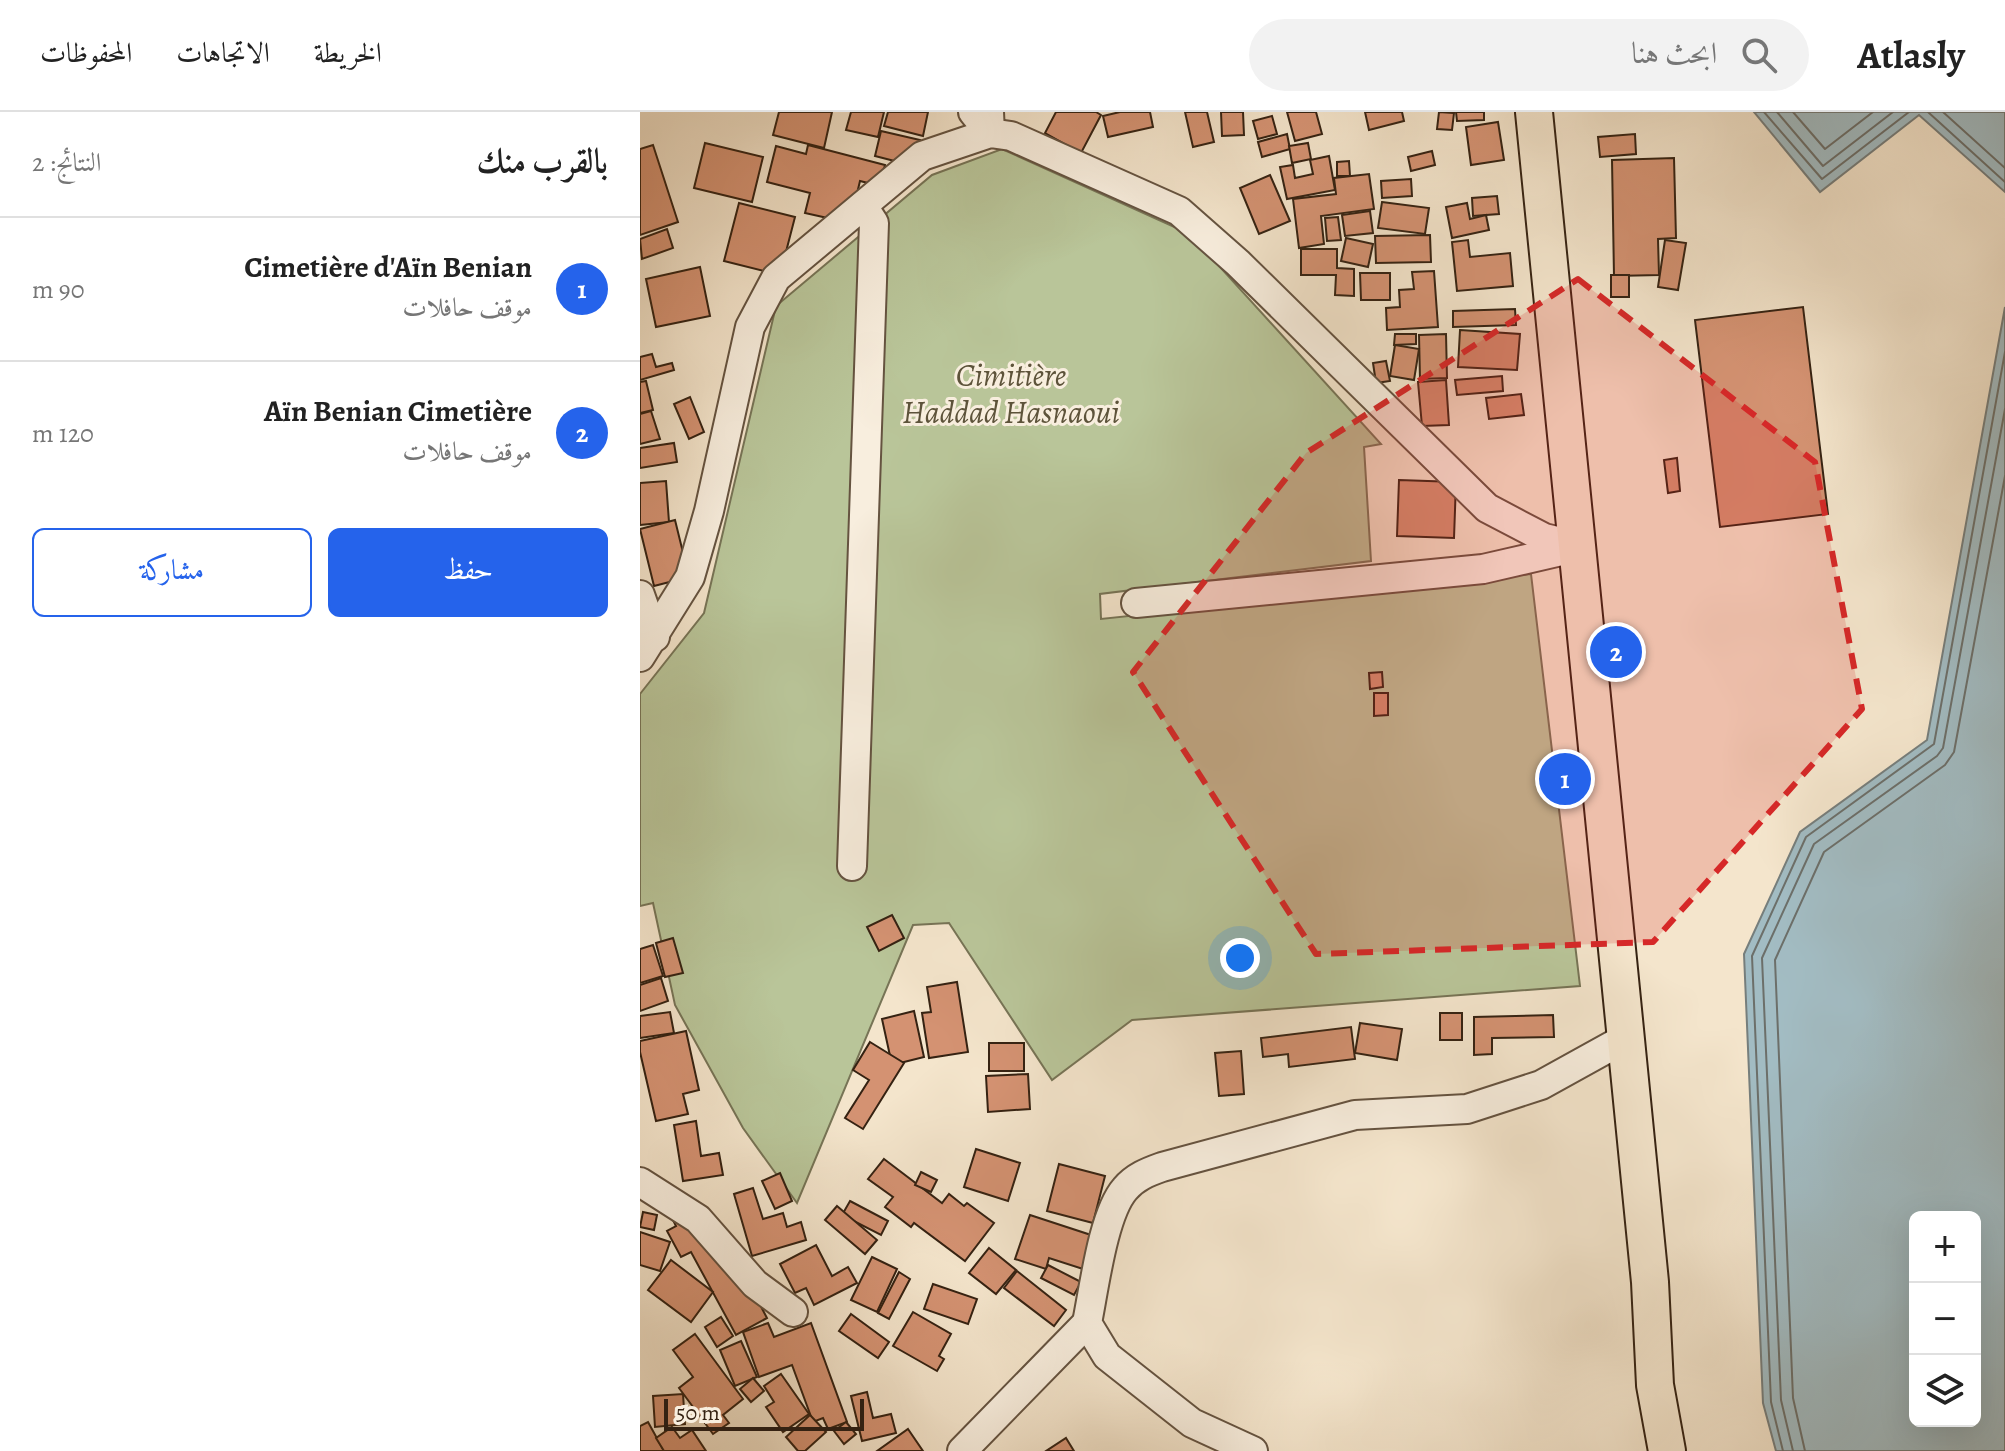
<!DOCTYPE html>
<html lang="ar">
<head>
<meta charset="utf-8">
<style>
	body { margin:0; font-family:Alegreya,Amiri,serif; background:#f2f2f2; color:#222; direction:rtl }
	.controls { position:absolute; right:24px; bottom:24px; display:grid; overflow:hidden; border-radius:12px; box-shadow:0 8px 32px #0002 }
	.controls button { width:72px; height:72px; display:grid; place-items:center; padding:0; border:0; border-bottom:2px solid #e0e0e0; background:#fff; color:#222; font:40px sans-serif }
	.scale { position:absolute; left:24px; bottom:20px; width:200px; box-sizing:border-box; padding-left:8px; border:4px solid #352212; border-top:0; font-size:22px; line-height:28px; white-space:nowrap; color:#352212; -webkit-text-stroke:6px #f8eede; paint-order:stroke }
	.you { position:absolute; left:600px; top:846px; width:28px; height:28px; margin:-20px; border:6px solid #fff; border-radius:50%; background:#1a73e8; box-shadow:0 0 0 12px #1a73e833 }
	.badge { display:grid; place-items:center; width:52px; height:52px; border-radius:50%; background:#2563eb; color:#fff; font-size:26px; font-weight:700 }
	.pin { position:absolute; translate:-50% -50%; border:4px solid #fff; box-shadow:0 2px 8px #0006 }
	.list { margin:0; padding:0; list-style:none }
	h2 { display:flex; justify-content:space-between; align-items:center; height:104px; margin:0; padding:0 32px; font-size:34px }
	h2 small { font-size:26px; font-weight:400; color:#767676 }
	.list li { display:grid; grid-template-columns:52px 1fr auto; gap:24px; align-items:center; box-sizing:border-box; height:144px; padding:0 32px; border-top:2px solid #e0e0e0 }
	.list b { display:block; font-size:30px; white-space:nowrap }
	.list p { margin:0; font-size:26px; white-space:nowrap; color:#767676 }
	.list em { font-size:26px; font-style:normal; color:#767676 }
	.actions { display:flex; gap:16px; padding:24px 32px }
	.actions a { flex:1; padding:18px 0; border:2px solid #2563eb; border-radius:12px; text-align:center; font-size:28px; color:#2563eb }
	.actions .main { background:#2563eb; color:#fff }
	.icon { flex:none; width:44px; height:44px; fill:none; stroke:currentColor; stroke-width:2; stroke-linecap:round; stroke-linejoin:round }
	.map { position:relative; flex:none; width:1365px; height:1339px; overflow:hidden; direction:ltr }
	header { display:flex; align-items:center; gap:48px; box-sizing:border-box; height:112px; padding:0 40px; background:#fff; border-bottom:2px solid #e0e0e0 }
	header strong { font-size:38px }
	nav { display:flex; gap:44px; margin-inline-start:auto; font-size:28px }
	.search { width:560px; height:72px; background:#f2f2f2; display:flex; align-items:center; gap:20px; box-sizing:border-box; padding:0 28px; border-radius:44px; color:#767676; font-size:30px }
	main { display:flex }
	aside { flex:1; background:#fff }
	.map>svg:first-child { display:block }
	.green { fill:#b9c599; stroke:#777456; stroke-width:2 }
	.water { fill:#a2bcc3; stroke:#767e7c; stroke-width:2; fill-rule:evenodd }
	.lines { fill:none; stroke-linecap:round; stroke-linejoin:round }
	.shore { stroke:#6c6f6a; stroke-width:2 }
	.building { fill:#d49272; stroke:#352212; stroke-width:2 }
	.minor-casing { stroke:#655340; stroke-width:32 }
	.major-casing { stroke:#352212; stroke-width:40 }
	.minor { stroke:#f8eede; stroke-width:28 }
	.major { stroke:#f4e5cc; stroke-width:36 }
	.marked { fill:#d62828; fill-opacity:0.2; stroke:#d62828; stroke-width:6; stroke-dasharray:16 10; stroke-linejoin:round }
	.labels { text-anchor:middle; stroke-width:6; stroke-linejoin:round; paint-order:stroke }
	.park-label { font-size:32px; font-style:italic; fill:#5d533a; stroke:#f8eede }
</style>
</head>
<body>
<header>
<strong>Atlasly</strong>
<div class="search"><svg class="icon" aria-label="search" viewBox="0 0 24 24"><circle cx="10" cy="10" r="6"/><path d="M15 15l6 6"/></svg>ابحث هنا</div>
<nav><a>الخريطة</a><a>الاتجاهات</a><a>المحفوظات</a></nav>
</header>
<main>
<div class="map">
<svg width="1365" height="1339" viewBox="0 0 1365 1339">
	<rect width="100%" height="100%" fill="#f4e5cc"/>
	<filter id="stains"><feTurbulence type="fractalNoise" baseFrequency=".0025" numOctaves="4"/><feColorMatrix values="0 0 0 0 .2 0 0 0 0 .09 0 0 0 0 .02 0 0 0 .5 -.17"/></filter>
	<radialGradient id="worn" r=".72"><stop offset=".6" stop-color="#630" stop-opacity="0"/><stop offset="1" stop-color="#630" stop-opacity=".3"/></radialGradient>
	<polygon class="green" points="362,37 550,122 741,332 724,335 731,449 460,482 461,507 891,462 940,874 492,908 412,968 309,811 273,813 157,1091 103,1016 35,893 13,791 0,794 0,582 64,501 136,194 292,63"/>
	<g class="water">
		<polygon points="1114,0 1365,0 1365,80 1279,3 1180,80"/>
		<path d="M1365,195V1339H1136L1123,1291L1104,842L1160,720L1287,628ZM1335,1105V1309H1275V1105Z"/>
	</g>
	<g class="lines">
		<g class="shore">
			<polyline points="1124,0 1182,67 1269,0"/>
			<polyline points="1137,0 1183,54 1253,0"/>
			<polyline points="1153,0 1185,37 1233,0"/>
			<polyline points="1288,0 1365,70"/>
			<polyline points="1303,0 1365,56"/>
			<polyline points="1143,1339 1131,1290 1112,844 1166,725 1294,632 1365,240"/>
			<polyline points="1153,1339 1141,1288 1122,846 1174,732 1297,644 1303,636 1365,297"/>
			<polyline points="1165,1339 1153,1286 1135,848 1184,740 1305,653 1314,640 1365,364"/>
		</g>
	</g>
	<g class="building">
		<polygon points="139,0 192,0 184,36 133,23"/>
		<polygon points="211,0 244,0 238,25 206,18"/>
		<polygon points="248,0 288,0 283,24 244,14"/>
		<polygon points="416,0 456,0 461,3 441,41 405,21"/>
		<polygon points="480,0 510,0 513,15 468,25 463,4"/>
		<polygon points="545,0 567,0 574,30 553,35"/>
		<polygon points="581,0 603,0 604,23 582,24"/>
		<polygon points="647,0 676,0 682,22 655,29"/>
		<polygon points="725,0 762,0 764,9 729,18"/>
		<polygon points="799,0 814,1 812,18 797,17"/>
		<polygon points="816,0 844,0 844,8 817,9"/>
		<polygon points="632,4 637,22 618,27 613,9"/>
		<polygon points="858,10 864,48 831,53 826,15"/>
		<polygon points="241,19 280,28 274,54 235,44"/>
		<polygon points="647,22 650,37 622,45 618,30"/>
		<polygon points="995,22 996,42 960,45 958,25"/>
		<polygon points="65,31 123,45 112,90 54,76"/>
		<polygon points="668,31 671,47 652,51 649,34"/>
		<polygon points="13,33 38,110 0,123 0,37"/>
		<polygon points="168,33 245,53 240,74 220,69 210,111 165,101 170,81 127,70 136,34 166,42"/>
		<polygon points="792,39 795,53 771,59 768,45"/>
		<polygon points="689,44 695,78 647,87 640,55 653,53 655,66 673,62 670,48"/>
		<polygon points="1034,46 1036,126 1018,127 1019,163 974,164 972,48"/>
		<polygon points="709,49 710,64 697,64 697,50"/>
		<polygon points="729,62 734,97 681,104 684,132 659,136 653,87 696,82 694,66"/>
		<polygon points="630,63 650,109 619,122 600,76"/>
		<polygon points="771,67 772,84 742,86 741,69"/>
		<polygon points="857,84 859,102 833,104 832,86"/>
		<polygon points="742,90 789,96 785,122 738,116"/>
		<polygon points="99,91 155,105 140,163 84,149"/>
		<polygon points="827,91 830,107 846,103 849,118 812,126 806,95"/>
		<polygon points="730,99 733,121 705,124 702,103"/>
		<polygon points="698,105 701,128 687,129 685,106"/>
		<polygon points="27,117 33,136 2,147 0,127"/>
		<polygon points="790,123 791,150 736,151 735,124"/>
		<polygon points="706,126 733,132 728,155 701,149"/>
		<polygon points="828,128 830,145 870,141 873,174 817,179 812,130"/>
		<polygon points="1025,128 1046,131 1038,178 1018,175"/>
		<polygon points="661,137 697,137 697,156 714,157 714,184 695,183 696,163 661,163"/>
		<polygon points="60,155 70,204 16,215 6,167"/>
		<polygon points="794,159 798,215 747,218 746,196 760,195 759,178 774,177 772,160"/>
		<polygon points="720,161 750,161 750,188 721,188"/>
		<rect x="971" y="163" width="18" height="22"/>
		<polygon points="1163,195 1188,402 1080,415 1055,208"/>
		<polygon points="875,197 876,213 813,215 813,199"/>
		<polygon points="820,218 880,222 877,258 818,255"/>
		<polygon points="755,222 776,222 776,232 754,233"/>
		<polygon points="806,222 807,266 780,267 779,223"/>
		<polygon points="755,233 779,237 774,268 750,264"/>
		<polygon points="12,242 16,255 32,251 34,258 0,268 0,245"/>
		<polygon points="746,249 750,269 736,271 733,251"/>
		<polygon points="862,264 863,279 817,283 815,268"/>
		<polygon points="806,268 809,313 782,314 778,270"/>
		<polygon points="6,269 13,298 0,301 0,270"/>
		<polygon points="881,282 884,303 849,307 846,286"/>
		<polygon points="50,285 64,320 49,327 34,292"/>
		<polygon points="11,299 20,327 0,332 0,302"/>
		<polygon points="34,331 37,350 0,356 0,336"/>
		<polygon points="1037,346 1040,379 1028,381 1024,348"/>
		<polygon points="759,368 816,370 814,426 757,424"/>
		<polygon points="26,369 29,410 0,413 0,371"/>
		<polygon points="35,408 49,465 14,474 0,417"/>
		<polygon points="742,560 743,575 730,577 729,561"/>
		<polygon points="734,581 748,581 748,603 734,604"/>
		<polygon points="252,803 264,826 239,839 227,815"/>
		<polygon points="33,826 43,861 25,865 16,831"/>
		<polygon points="13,833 23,864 0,871 0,837"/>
		<polygon points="21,866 28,889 0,899 0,873"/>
		<polygon points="317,870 328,940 289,946 282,901 291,900 287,875"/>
		<polygon points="274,899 284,945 252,953 242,907"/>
		<polygon points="30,900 34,921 0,926 0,904"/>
		<rect x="800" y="901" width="22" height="27"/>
		<polygon points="913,903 914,925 852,926 852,942 834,943 834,905"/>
		<polygon points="720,911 762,917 757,948 715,941"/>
		<polygon points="711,915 715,947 649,955 648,942 623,945 621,926"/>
		<polygon points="46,919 59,978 43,982 48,1002 16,1009 0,940 0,929"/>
		<polygon points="230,930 264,951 223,1017 205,1006 229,968 213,958"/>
		<rect x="349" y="931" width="35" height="28"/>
		<polygon points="601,939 604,982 579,984 575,941"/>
		<polygon points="388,962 390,997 348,1000 346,964"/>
		<polygon points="56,1009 61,1044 79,1041 83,1063 43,1069 34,1013"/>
		<polygon points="336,1037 380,1051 368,1089 324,1075"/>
		<polygon points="244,1047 302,1091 309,1082 324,1094 327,1091 354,1111 325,1149 274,1111 271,1115 245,1095 253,1085 228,1067"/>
		<polygon points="419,1052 465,1064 453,1111 407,1099"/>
		<polygon points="281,1060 297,1068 291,1080 275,1073"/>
		<polygon points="140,1061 152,1089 135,1097 122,1069"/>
		<polygon points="113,1076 123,1107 143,1101 147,1115 161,1110 166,1128 112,1144 94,1082"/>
		<polygon points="210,1089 248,1109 241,1123 202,1103"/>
		<polygon points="197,1094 237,1128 225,1142 185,1108"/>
		<polygon points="3,1100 17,1103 14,1118 0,1115"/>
		<polygon points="29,1100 106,1166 127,1206 96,1223 51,1140 41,1145 27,1119 36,1114"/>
		<polygon points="390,1103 454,1124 443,1157 409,1146 406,1157 375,1147"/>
		<polygon points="0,1120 30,1130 20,1159 0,1153"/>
		<polygon points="176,1133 192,1164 208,1155 217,1171 174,1193 166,1176 155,1181 140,1152"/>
		<polygon points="349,1136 376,1158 356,1182 329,1161"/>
		<polygon points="232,1145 257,1157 237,1200 211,1188"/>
		<polygon points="31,1148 73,1180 51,1210 8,1178"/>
		<polygon points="408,1153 441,1170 434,1183 401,1166"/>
		<polygon points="377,1159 426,1198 414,1214 364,1176"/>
		<polygon points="259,1160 270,1167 249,1207 238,1201"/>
		<polygon points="293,1172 337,1187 328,1212 284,1197"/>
		<polygon points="273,1200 311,1222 299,1244 304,1247 297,1259 253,1234"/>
		<polygon points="211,1202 249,1230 238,1246 199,1219"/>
		<polygon points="81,1205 93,1224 77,1235 65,1215"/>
		<polygon points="128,1211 134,1225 171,1211 207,1310 188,1317 183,1306 173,1310 152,1253 119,1265 103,1220"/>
		<polygon points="55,1222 103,1287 83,1303 89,1311 73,1322 39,1276 53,1265 33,1238"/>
		<polygon points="101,1229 117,1265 95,1274 80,1238"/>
		<polygon points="141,1262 169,1302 143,1320 126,1295 134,1290 124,1274"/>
		<polygon points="113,1266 124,1279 111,1290 100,1277"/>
		<polygon points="227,1280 233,1306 251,1302 256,1321 222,1329 211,1284"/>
		<polygon points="43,1282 45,1312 15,1315 13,1284"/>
		<polygon points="170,1303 186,1320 165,1339 158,1339 146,1325"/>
		<polygon points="8,1310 24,1339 0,1339 0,1314"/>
		<polygon points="206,1310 216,1322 204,1332 194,1319"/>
		<polygon points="32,1315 40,1326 52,1318 66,1339 24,1339 16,1326"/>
		<polygon points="268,1317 283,1339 237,1339"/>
		<polygon points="426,1326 434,1339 406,1339"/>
	</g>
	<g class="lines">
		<g class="minor-casing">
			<g id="minor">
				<polyline points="333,0 350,21 349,0"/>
				<polyline points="0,483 15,525"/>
				<polyline points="496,491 843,457 934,436"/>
				<polyline points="0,545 50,465 69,399 110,215 136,166 282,44 350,21 371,24 539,99 598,151 847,396 904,426 938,434"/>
				<polyline points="212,754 234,111 223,94"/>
				<polyline points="0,1070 58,1107 115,1172 153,1200"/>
				<polyline points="322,1339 447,1211"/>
				<path d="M613,1339L552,1311L467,1244L447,1211C454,1177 463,1102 485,1077C495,1065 508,1060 522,1055L715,1003L827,997L901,973L986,926"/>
			</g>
		</g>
		<g class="major-casing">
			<polyline id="major" points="894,0 1010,1170 1015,1273 1027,1339"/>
		</g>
		<use href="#minor" class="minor"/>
		<use href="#major" class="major"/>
	</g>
	<path class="marked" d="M938,167L1175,350L1222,597L1013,830L676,842L493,560L666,341Z"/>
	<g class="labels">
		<g class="park-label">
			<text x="371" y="274">Cimitière<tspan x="371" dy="37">Haddad Hasnaoui</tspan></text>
		</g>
	</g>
	<rect width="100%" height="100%" filter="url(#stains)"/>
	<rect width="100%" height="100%" fill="url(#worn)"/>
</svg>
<div class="controls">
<button>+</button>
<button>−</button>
<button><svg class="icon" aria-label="layers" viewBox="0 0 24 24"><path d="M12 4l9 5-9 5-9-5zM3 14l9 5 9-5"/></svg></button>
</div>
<div class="scale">50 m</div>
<div class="you"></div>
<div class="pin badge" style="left:925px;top:667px">1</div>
<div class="pin badge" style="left:976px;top:540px">2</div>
</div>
<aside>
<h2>بالقرب منك<small>النتائج: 2</small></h2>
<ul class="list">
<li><span class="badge">1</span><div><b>Cimetière d'Aïn Benian</b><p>موقف حافلات</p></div><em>90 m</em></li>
<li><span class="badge">2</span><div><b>Aïn Benian Cimetière</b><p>موقف حافلات</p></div><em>120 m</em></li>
</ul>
<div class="actions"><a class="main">حفظ</a><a>مشاركة</a></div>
</aside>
</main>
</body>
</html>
